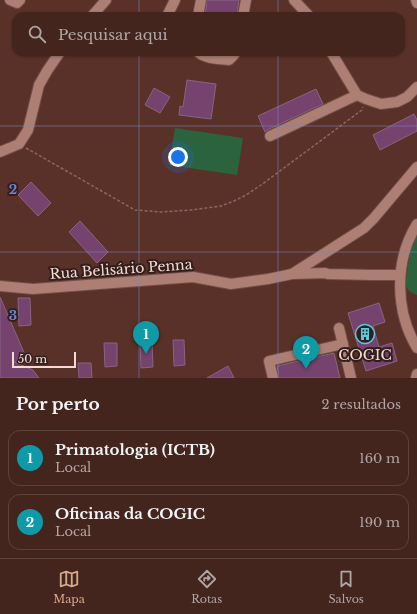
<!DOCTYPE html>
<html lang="pt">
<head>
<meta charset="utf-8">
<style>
	body { margin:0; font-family:"Libre Baskerville",serif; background:#4b2d27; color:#f1f3f6 }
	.scale { position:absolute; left:12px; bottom:10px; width:64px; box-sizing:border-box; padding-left:4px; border:2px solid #f5dad4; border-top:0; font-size:11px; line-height:14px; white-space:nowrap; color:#f5dad4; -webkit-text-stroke:3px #321f1b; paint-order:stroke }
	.you { position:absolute; left:178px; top:157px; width:14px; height:14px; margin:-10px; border:3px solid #fff; border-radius:50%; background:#1a73e8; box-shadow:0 0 0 6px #1a73e833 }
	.badge { display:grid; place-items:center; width:26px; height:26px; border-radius:50%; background:#d6ab8b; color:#fff; font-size:13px; font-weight:700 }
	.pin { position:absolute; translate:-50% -33px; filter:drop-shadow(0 1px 2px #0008) }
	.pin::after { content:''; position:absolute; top:21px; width:14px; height:12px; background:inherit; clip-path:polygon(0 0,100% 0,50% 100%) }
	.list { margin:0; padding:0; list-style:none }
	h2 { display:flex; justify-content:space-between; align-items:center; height:52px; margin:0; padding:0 16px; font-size:17px }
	h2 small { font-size:13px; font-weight:400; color:#afa5a4 }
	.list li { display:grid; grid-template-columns:26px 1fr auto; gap:12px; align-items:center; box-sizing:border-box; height:56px; margin:0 8px 8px; padding:0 8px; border:1px solid #5c423c; border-radius:12px }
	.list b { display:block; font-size:15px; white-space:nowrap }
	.list p { margin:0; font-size:13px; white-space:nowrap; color:#afa5a4 }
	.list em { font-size:13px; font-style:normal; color:#afa5a4 }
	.icon { flex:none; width:22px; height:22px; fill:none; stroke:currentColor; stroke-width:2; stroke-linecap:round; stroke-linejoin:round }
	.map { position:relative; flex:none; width:417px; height:378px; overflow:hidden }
	.search { position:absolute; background:#44251e; box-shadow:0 1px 3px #0004; left:12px; right:12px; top:12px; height:44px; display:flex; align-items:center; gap:10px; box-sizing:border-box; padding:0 14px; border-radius:12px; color:#afa5a4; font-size:15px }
	.sheet { height:180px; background:#44251e }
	nav { display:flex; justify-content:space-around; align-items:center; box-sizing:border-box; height:56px; border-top:1px solid #5c423c; background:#44251e; font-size:11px; color:#afa5a4 }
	nav a { display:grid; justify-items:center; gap:2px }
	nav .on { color:#d6ab8b }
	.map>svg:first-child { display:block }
	.green { fill:#2b633e }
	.building { fill:#76436e; stroke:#886481 }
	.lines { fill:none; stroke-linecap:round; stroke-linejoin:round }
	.minor-casing { stroke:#714e47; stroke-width:12 }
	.path { stroke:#8c675f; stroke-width:1.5; stroke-dasharray:3 2; stroke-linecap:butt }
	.minor { stroke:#ad7e73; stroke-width:10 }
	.grid { fill:none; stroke:#7386d6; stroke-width:1; stroke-opacity:0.55 }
	.labels { text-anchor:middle; stroke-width:4; stroke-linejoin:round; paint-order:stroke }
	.street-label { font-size:14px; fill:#f5dad4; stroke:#321f1b }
	.poi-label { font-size:14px; fill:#f5dad4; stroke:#321f1b }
	.grid-label { font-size:13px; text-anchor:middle; font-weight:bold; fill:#7386d6; stroke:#321f1b; stroke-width:4; stroke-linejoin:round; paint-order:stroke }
</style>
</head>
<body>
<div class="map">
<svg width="417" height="378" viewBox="0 0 417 378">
	<rect width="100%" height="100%" fill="#5a3128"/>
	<g class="green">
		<polygon points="175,128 243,138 237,175 169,165"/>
		<path d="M417,234V295C411,293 408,290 405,285L410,254Z"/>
	</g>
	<g class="building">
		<polygon points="207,0 239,0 237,16 205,16"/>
		<polygon points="187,80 216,84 211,119 179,115 180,106 183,107"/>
		<polygon points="154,88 170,97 160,113 145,105"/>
		<polygon points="316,89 323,104 267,130 265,132 258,116"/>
		<polygon points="414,114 417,120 417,131 380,150 373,135"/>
		<polygon points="31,182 51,203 38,216 18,195"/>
		<polygon points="80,221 108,252 97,263 69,232"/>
		<polygon points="0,297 26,357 14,362 33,370 39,378 0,378"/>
		<polygon points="18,298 30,298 31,325 19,326"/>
		<polygon points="379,303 385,322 373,326 379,347 392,343 397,361 366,371 348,313"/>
		<polygon points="173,340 184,340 185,365 174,366"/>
		<polygon points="140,341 152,341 153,367 141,368"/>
		<polygon points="104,343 117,343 117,366 105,367"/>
		<polygon points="334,353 340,378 279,378 277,366"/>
		<polygon points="78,363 91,363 92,378 79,378"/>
		<polygon points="228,366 234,378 207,378"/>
	</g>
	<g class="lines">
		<g class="minor-casing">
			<g id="minor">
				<polyline points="10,0 17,3 20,0"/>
				<polyline points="294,0 309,16"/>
				<polyline points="416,0 417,3"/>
				<polyline points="92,16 106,0"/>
				<polyline points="167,16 175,0"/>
				<polyline points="198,16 201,0"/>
				<polyline points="243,16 246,0"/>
				<path d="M198,52C205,59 219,59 229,60L234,55L235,52"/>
				<polyline points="331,52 357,95 366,99 381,104 397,102 407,97 417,87"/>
				<polyline points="270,136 357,95"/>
				<polyline points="0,152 19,144 28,130 39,85 47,71 60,52"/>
				<path d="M417,224C394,261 395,311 417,348"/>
				<polyline points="292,274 325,273 328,274 372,275 400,275"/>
				<polyline points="0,286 33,289 193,277 231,284 268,279 292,274 364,228 374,218 417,167"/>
				<polyline points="339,328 351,378"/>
				<polyline points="273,378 269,361 343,344"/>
				<polyline points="416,378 417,374"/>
			</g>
		</g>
		<polyline class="path" points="26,148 135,210 161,212 191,210 221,206 234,201 246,195 261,185 362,110 363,107"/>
		<use href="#minor" class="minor"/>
	</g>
	<path class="grid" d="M139,0V16M278,0V16M139,52V378M278,52V378M0,126H417M0,252H417"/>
	<defs>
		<g id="building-ring" transform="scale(1)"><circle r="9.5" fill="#321f1b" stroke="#56c9e0" stroke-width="1.5"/><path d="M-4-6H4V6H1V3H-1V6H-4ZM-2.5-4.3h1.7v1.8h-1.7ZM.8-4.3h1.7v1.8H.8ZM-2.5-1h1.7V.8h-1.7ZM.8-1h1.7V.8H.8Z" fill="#56c9e0"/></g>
	</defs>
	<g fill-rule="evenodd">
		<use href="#building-ring" x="365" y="334"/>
	</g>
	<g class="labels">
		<g class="street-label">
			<text transform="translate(121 269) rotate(-4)" y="5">Rua Belisário Penna</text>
		</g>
		<g class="poi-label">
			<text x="365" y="360">COGIC</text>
		</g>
	</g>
	<g class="grid-label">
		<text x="13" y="194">2</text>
		<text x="13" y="320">3</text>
	</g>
</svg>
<div class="scale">50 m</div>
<div class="you"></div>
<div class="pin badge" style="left:146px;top:354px;background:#0f9aa8">1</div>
<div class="pin badge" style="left:306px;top:369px;background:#0f9aa8">2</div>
<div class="search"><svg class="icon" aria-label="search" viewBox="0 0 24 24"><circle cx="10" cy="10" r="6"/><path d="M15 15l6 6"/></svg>Pesquisar aqui</div>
</div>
<section class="sheet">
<h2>Por perto<small>2 resultados</small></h2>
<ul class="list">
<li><span class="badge" style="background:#0f9aa8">1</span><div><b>Primatologia (ICTB)</b><p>Local</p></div><em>160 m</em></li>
<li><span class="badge" style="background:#0f9aa8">2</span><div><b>Oficinas da COGIC</b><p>Local</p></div><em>190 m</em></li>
</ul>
</section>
<nav>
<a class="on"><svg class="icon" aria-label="map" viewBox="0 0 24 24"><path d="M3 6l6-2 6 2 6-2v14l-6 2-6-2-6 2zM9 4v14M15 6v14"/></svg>Mapa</a>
<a><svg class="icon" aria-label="directions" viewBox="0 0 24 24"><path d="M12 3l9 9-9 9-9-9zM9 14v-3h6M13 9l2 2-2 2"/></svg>Rotas</a>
<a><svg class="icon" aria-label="saved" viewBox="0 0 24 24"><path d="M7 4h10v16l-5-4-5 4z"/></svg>Salvos</a>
</nav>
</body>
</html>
